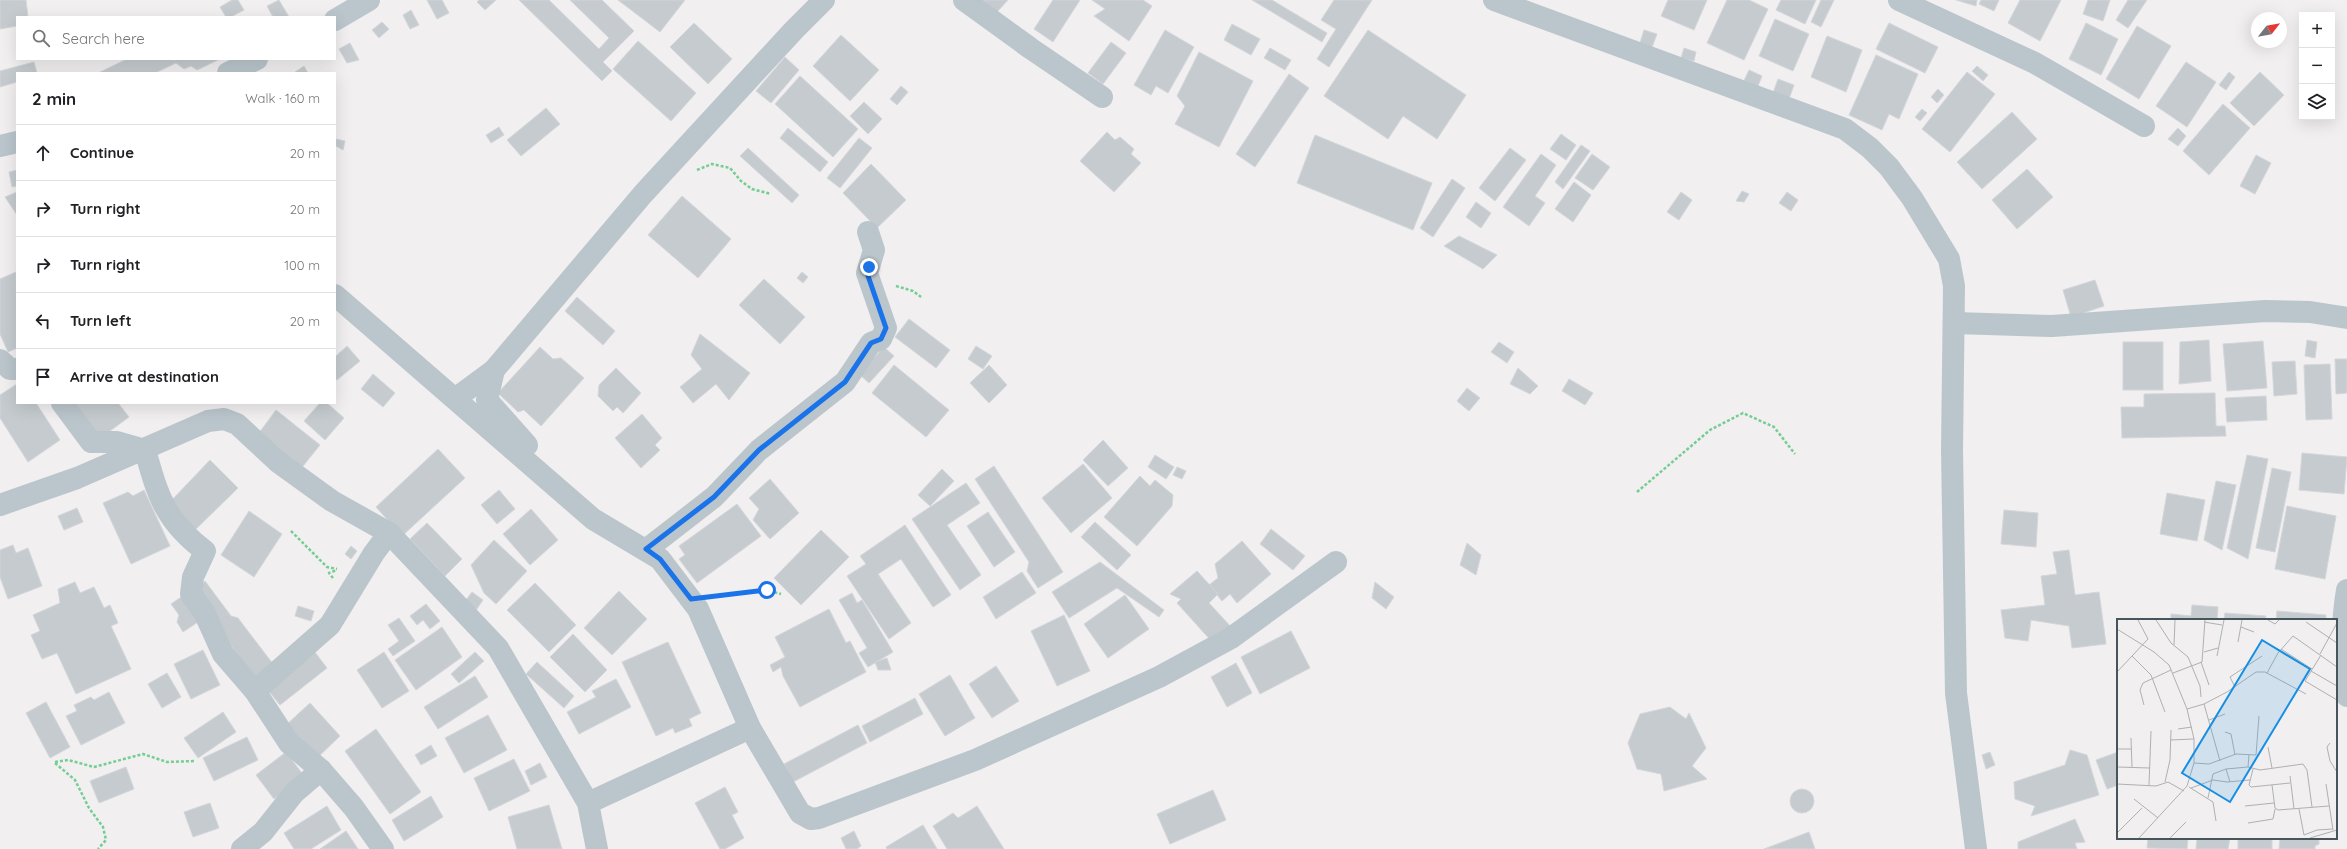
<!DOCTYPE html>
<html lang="en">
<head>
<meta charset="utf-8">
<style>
	body { margin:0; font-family:Quicksand,sans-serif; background:#f2f2f2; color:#202124 }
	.controls { position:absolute; right:12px; top:12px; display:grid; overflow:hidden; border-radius:0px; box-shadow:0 4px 16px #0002 }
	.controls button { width:36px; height:36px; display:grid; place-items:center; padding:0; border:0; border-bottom:1px solid #e0e0e0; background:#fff; color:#202124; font:20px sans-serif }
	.compass { position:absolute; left:2251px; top:12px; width:36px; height:36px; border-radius:50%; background:#fff; box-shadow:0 4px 16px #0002; rotate:59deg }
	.stop { position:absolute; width:12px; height:12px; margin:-9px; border:3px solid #1a73e8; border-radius:50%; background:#fff }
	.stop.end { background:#1a73e8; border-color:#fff; box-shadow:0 1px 4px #0008 }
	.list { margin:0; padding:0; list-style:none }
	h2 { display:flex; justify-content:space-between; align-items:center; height:52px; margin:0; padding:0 16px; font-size:17px }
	h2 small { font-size:13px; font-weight:400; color:#757577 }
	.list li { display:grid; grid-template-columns:26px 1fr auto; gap:12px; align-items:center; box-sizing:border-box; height:56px; padding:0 16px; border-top:1px solid #e0e0e0 }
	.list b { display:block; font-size:15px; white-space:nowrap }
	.list em { font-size:13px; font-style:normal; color:#757577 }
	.icon { flex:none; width:22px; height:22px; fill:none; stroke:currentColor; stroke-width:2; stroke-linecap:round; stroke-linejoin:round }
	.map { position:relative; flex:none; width:2347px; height:849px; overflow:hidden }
	.search { position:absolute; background:#fff; box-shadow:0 4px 16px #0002; left:16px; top:16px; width:320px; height:44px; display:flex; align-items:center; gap:10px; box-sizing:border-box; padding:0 14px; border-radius:0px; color:#757577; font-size:15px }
	.panel { position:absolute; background:#fff; box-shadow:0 4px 16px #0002; left:16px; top:72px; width:320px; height:332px; border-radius:0px }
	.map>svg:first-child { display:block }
	.building { fill:#c5cbce; stroke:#d3d6da }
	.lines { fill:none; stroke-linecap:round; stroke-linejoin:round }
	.path { stroke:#74ce94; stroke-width:2.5; stroke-dasharray:3 2; stroke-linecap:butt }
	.minor { stroke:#bac6cc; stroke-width:22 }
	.tertiary { stroke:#bac6cc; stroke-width:22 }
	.route { stroke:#1a73e8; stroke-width:5 }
	.inset-road { fill:none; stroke:#adb1b4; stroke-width:1 }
	.view { fill:#168ee3; fill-opacity:0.15; stroke:#168ee3; stroke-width:2 }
	.inset-edge { fill:none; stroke:#46555c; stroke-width:2 }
</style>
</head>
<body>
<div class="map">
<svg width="2347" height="849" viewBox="0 0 2347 849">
	<rect width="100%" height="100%" fill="#f1efef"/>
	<g class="building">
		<polygon points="0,0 26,0 28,17 17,17 17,26 0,29"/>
		<polygon points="232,0 238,0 244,10 231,17 226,17 220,7"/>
		<polygon points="279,0 289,17 273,17 267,6"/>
		<polygon points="427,0 442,0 449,13 437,19"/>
		<polygon points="479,0 496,0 485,10 477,2"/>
		<polygon points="519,0 549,0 599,49 609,38 570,0 602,0 634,31 603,62 612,71 602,81"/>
		<polygon points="618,0 685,0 660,32"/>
		<polygon points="983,0 1008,0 997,12"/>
		<polygon points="1053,0 1080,0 1053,42 1034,29"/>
		<polygon points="1092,0 1143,0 1152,6 1129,41 1094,16 1105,9"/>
		<polygon points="1252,0 1272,0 1327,33 1322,42"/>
		<polygon points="1334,0 1372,0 1329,67 1317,59 1336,29 1321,20"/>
		<polygon points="1668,0 1707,0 1694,30 1661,16"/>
		<polygon points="1727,0 1749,0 1768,9 1744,60 1707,43"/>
		<polygon points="1781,0 1816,0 1805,24 1776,10"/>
		<polygon points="1821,0 1834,0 1821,27 1811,22"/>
		<polygon points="1956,0 1977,0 1976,6"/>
		<polygon points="1981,0 1999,0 1994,11 1979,4"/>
		<polygon points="2020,0 2061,0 2040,41 2008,23"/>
		<polygon points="2088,0 2110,0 2103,21 2083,14"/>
		<polygon points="2128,0 2147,0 2128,28 2116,20"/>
		<polygon points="411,10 419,25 410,29 403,15"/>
		<polygon points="1775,19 1809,34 1793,71 1759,56"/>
		<polygon points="382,22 389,29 379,38 372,30"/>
		<polygon points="694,23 732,59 708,84 670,47"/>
		<polygon points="1889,23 1938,47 1925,73 1876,49"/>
		<polygon points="2086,23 2118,39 2101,75 2069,59"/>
		<polygon points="1232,24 1260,39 1251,55 1224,40"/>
		<polygon points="2137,26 2171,46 2139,99 2106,79"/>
		<polygon points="1165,30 1194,47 1168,93 1156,86 1151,95 1134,85"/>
		<polygon points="1368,30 1466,95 1437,139 1403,116 1388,139 1324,96"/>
		<polygon points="1644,30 1657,34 1651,50 1639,46"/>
		<polygon points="841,35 879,70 850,101 813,66"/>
		<polygon points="1827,36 1862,50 1846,92 1811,77"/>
		<polygon points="638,41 696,93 671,121 613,69"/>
		<polygon points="1111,42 1126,53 1103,84 1088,73"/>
		<polygon points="350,43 359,60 347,63 339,49"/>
		<polygon points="1270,48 1291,60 1285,70 1264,58"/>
		<polygon points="1684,48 1696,52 1694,61 1681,58"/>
		<polygon points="1199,52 1253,81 1219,147 1175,124 1185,106 1177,96"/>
		<polygon points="1876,55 1918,74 1899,119 1889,114 1882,130 1849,115"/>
		<polygon points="785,57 799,70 771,103 756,91"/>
		<polygon points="127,59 220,59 197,70 191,66 184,69 176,63 155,73 98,73"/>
		<polygon points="34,62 37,73 17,73 17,82 0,87 0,71"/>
		<polygon points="2186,62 2216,82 2187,127 2156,106"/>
		<polygon points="304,66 308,73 296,73 295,72"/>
		<polygon points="1977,66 1988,75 1983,81 1972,71"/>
		<polygon points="1749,70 1762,76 1756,91 1742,85"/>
		<polygon points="1967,72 1995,94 1950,152 1922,129"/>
		<polygon points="2229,72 2235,77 2226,90 2219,85"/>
		<polygon points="2260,72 2284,95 2254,126 2230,103"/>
		<polygon points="1289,74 1309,88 1255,167 1236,154"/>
		<polygon points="800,76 858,129 833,157 775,104"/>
		<polygon points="1778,79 1794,85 1789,99 1773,93"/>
		<polygon points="901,86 908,92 897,105 890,99"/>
		<polygon points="1938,89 1944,95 1937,103 1931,97"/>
		<polygon points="864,102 882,119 868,134 850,116"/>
		<polygon points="2223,104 2250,128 2209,175 2183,151"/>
		<polygon points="546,108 560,124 521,156 507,140"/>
		<polygon points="1922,109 1927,113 1920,121 1915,117"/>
		<polygon points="2012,112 2037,139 1982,189 1957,162"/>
		<polygon points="499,127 504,135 491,143 486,135"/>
		<polygon points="788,128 828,162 820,172 780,138"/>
		<polygon points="2178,128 2186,136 2178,146 2168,139"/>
		<polygon points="1107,132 1115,140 1120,137 1134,149 1131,154 1141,163 1114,192 1080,161"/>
		<polygon points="1561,134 1576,145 1566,160 1550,149"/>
		<polygon points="1315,135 1432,183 1413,230 1297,183"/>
		<polygon points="859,138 872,148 840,188 827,178"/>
		<polygon points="336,139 345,141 343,150 336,146"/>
		<polygon points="1581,145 1590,151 1563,189 1555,182"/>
		<polygon points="748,148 799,195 792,203 740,156"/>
		<polygon points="1510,148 1526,160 1495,201 1479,188"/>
		<polygon points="1541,154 1556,165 1535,196 1545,203 1529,226 1503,207"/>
		<polygon points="1592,154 1610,167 1593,190 1575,178"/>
		<polygon points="2256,155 2271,163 2255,194 2240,186"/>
		<polygon points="871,164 906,200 877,228 843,193"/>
		<polygon points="2027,169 2053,197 2017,229 1992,200"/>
		<polygon points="17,170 17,186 12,187 9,172"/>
		<polygon points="1452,179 1465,188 1433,237 1420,228"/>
		<polygon points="1574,182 1591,195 1573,222 1555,209"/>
		<polygon points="1742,191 1749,194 1744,202 1736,201"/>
		<polygon points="17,192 17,215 5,197"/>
		<polygon points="1681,192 1692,200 1679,220 1667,212"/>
		<polygon points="1787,192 1798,200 1791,211 1779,203"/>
		<polygon points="682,196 731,239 698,278 648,235"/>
		<polygon points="1476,202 1491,213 1481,228 1466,217"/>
		<polygon points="1459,236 1497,255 1483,269 1444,246"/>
		<polygon points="16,272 17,348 8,352 0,334 0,279"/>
		<polygon points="802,272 808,277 803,283 797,278"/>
		<polygon points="764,279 805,317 780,344 739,305"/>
		<polygon points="2095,280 2104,306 2071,317 2063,290"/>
		<polygon points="577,297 615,331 603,345 565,311"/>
		<polygon points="909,319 950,350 936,368 895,337"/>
		<polygon points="700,334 750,373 729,400 716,384 693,403 680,387 702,369 691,355"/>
		<polygon points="2209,340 2211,381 2179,384 2180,342"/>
		<polygon points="2307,340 2317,342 2315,358 2305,356"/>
		<polygon points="2263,341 2267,388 2227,391 2223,344"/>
		<polygon points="1499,342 1514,352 1507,363 1491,352"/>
		<rect x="2123" y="342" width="40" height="48"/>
		<polygon points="347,346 360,361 337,380 335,378 335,357"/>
		<polygon points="976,346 992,356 983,369 968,359"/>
		<polygon points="540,347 553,359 561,358 584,378 541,426 524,410 518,412 498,393"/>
		<polygon points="884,347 894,356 869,383 859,374"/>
		<polygon points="2335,359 2347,359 2347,393 2336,394"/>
		<polygon points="2295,361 2297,394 2274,396 2272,362"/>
		<polygon points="2330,364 2332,419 2306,420 2304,365"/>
		<polygon points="894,365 949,410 926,437 872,393"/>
		<polygon points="989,365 1007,385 989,403 970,383"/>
		<polygon points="616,368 641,393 623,413 617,407 613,411 598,396 599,385"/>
		<polygon points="1518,368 1538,386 1530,394 1510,384"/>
		<polygon points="373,374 395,393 383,407 361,389"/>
		<polygon points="1569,379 1593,393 1585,405 1562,391"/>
		<polygon points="17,384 17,403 36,403 60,440 28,462 0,418 0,395"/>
		<polygon points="1467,388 1480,398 1469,411 1457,401"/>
		<polygon points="2215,393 2216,426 2225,426 2226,436 2122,438 2121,407 2144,407 2144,394"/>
		<polygon points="2266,396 2267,420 2227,422 2225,398"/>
		<polygon points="72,403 118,403 129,417 99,439"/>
		<polygon points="320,403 327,403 344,418 325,440 304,421"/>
		<polygon points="276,410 320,445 299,471 256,437"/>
		<polygon points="642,414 662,438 655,445 660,450 641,468 615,438"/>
		<polygon points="1103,440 1128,468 1108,486 1083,460"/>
		<polygon points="438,449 465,478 402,536 376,507"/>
		<polygon points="2302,453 2347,457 2344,494 2299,490"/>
		<polygon points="1155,455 1174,467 1166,479 1148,467"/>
		<polygon points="2247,455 2268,459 2248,559 2227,548"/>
		<polygon points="210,460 238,488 193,532 170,502"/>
		<polygon points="1083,464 1112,498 1071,533 1042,498"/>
		<polygon points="994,466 1063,572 1038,588 1027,571 1029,562 975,479"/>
		<polygon points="1177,467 1186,471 1182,479 1173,475"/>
		<polygon points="2272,468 2291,472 2275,552 2256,548"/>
		<polygon points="942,469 954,481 930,506 918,495"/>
		<polygon points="1140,476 1150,486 1155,480 1173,495 1172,506 1137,546 1104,517"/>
		<polygon points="770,479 799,513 770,539 753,520 759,509 749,498"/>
		<polygon points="2216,481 2236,485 2222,550 2204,540"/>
		<polygon points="966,483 980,503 947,525 981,575 960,590 912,519"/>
		<polygon points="144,490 170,546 131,564 103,503 128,492 133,496"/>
		<polygon points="499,490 515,509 497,524 481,505"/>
		<polygon points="2167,493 2205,500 2197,541 2160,534"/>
		<polygon points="737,504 761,536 697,583 679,559 685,555 679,546"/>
		<polygon points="2287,506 2336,516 2325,579 2275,569"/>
		<polygon points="77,508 83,522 64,530 58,516"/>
		<polygon points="531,509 558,540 530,565 503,534"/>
		<polygon points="2004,510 2038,513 2036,547 2001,544"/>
		<polygon points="249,511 282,534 254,577 221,555"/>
		<polygon points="988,512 1015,552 994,567 967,526"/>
		<polygon points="1095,522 1131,555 1117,570 1081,537"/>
		<polygon points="427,523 462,559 445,576 410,539"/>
		<polygon points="905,525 951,595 933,607 901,559 878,574 911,623 889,639 847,576 866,564 860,556"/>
		<polygon points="1271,529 1305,556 1293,570 1260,544"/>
		<polygon points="821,530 849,557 801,605 774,578"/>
		<polygon points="494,540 527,571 496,604 484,593 471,565"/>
		<polygon points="1242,541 1271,574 1237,603 1230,594 1222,601 1209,585 1218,578 1215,564"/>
		<polygon points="1467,543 1481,555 1476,575 1460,565"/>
		<polygon points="13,545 16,553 28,548 42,586 8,599 0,577 0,550"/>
		<polygon points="351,546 357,551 351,559 345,554"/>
		<polygon points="2069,550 2075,595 2099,592 2106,644 2072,648 2069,626 2031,620 2028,641 2005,638 2001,610 2045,605 2041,576 2057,574 2053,552"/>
		<polygon points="1100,562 1164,610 1159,617 1117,588 1069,618 1052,592"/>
		<polygon points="1197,571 1218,594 1209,603 1232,628 1214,644 1177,603 1181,599 1170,594"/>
		<polygon points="1022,572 1036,593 996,619 983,597"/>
		<polygon points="205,581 231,616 238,618 273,664 253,679 196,592"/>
		<polygon points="75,582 80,593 94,587 104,608 110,605 118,623 111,626 131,669 76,694 57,653 42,659 31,635 40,631 33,615 60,603 58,589"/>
		<polygon points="1375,582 1394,597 1386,609 1372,598"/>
		<polygon points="535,583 576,625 549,652 507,610"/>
		<polygon points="619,591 647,619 612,655 584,628"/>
		<polygon points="472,592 483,600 474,613 463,604"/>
		<polygon points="187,593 204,618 183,632 177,622 179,615 171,604"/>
		<polygon points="852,593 857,603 862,600 893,652 868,667 859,653 867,648 839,600"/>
		<polygon points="1125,595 1149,629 1108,658 1084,624"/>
		<polygon points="426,604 440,621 430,629 423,620 417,625 410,616"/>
		<polygon points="2192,605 2218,607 2217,620 2171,620 2171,614 2191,616"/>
		<polygon points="298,606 314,611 311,621 295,616"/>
		<polygon points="829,609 846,643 850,641 866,672 800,707 783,676 781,667 773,672 770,665 785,657 775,637"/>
		<polygon points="2277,611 2326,615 2326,620 2276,620"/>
		<polygon points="2225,613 2266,616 2265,620 2224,620"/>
		<polygon points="1064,615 1090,671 1057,686 1031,631"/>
		<polygon points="399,618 415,641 393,656 388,649 399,641 388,625"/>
		<polygon points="442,627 462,657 416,690 395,660"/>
		<polygon points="1291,631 1310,668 1260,694 1241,657"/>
		<polygon points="573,634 607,670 585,692 550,657"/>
		<polygon points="668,642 701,713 689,719 692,726 675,733 673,728 656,736 622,662"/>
		<polygon points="203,650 220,685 191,699 174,664"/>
		<polygon points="314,651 327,668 280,705 267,689"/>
		<polygon points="384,652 409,691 382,708 357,670"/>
		<polygon points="475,652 484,661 459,683 451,674"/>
		<polygon points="887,658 891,670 878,670 875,662"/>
		<polygon points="537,662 574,696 564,708 526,674"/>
		<polygon points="1236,663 1252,693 1227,707 1211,677"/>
		<polygon points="996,666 1019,701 992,718 969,684"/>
		<polygon points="167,673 181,697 162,708 148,684"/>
		<polygon points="950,675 975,718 945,736 919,694"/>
		<polygon points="475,676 488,697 438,729 424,707"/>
		<polygon points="616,679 631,707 579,734 567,712 596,697 592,691"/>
		<polygon points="109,692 125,723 81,745 66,716 77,711 74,705 91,697 94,700"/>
		<polygon points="915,698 923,714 870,742 862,726"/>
		<polygon points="46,702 70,747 50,758 26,713"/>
		<polygon points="310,703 340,736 315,760 284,727"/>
		<polygon points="1670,707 1686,719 1689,713 1706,748 1692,766 1707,779 1664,791 1661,774 1637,769 1628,743 1640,714"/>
		<polygon points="223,712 236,732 198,758 184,738"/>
		<polygon points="488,715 507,750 464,773 445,738"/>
		<polygon points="858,725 867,743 793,782 784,764"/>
		<polygon points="376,729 421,792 390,814 345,751"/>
		<polygon points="247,737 258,760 214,781 203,758"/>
		<polygon points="431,745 437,756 421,765 415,755"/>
		<polygon points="2070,750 2087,755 2099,795 2031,816 2035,806 2015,799 2014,782 2065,765"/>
		<polygon points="286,752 304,776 274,799 256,775"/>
		<polygon points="1990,752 1995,765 1986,769 1982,755"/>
		<polygon points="2118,752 2118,785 2107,789 2096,760"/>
		<polygon points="514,759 530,791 489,811 474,778"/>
		<polygon points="540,763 547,777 531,785 525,771"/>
		<polygon points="126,767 134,789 99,803 90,781"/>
		<polygon points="725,787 738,812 732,815 744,838 725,849 720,849 695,803"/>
		<circle cx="1802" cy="801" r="12"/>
		<polygon points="1213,790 1226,820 1170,844 1157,814"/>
		<polygon points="431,796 443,817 404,841 392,820"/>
		<polygon points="210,803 219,828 193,837 184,812"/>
		<polygon points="549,805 562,849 517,849 508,817"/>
		<polygon points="327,806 341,830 311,849 294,849 284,833"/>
		<polygon points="977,806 1004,849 947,849 933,826 953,813 958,818"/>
		<polygon points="2075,819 2085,842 2075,843 2077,849 2018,849 2018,842"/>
		<polygon points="923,825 937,849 887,849 886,847"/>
		<polygon points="346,831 358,849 320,849"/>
		<polygon points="854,831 861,846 857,849 846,849 841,838"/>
		<polygon points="1809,832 1815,849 1764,849"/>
		<polygon points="2148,838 2188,838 2187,849 2147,848"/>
		<polygon points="2197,838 2230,838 2228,849 2196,849"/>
		<rect x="2238" y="838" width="34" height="11"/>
		<polygon points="2280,838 2319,838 2319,844 2315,846 2315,849 2279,849"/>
	</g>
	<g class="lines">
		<g class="path">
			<polyline points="697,170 712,164 730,168 741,181 752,189 771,194"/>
			<polyline points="896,286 913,291 921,297"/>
			<polyline points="1637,492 1710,430 1743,413 1774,427 1795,454"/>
			<polyline points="291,531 327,567 337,569"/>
			<polyline points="333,578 329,573 337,570"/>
			<polyline points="715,596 767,590 781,594"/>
			<polyline points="55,762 68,760 94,767 143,754 167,762 195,761"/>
			<polyline points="55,763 75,780 89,808 103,827 106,840 98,849"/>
		</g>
		<g class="minor">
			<polyline points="964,0 1030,48 1102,97"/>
			<polyline points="1494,0 1845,129 1870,148 1889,167 1912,198 1949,259 1954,286 1952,450 1956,693 1976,849"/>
			<polyline points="1899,0 2035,63 2144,126"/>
			<polyline points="335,295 593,519 660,559 698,609 750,728 800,813 811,819 819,818 975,760 1159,677 1231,638 1336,562"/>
			<polyline points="1955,323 2052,326 2265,311 2310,312 2347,318"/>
			<polyline points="0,360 10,369 17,369"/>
			<polyline points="494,370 487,400 527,445"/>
			<polyline points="456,398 494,370 643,194 794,30 824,0"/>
			<path d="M62,403L91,442H117L145,450C158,496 165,521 205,551L193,577L191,594L204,612L223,654L255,691L289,743L321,770L354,808L383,849"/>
			<polyline points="0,505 77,478 208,421 224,419 237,424 278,462 332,501 389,533 498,648 588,803 597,849"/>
			<polyline points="647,549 714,497 759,450 845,382 871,343 881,339 886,328 867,273 874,250 868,232"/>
			<path d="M2347,590C2341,625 2342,661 2347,696"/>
			<polyline points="255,691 330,625 374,553 389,533"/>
			<polyline points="588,803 750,728"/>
			<polyline points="242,849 263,832 294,793 321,770"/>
		</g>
		<g class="tertiary">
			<polyline points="335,20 369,0"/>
			<polyline points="228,73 257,59"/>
			<polyline points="0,146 17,142"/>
		</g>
	</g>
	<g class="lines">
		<polyline class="route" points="767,590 691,599 660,559 646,549 714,497 759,450 845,382 871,343 881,339 886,328 867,273 869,267"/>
	</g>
	<g transform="translate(2117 619)">
		<rect width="220" height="220" fill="#f1efef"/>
		<path class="inset-road" d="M39,1L54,24L71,38L83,67L84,78M151,1L158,5L162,1M87,3L105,6M189,3L220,24M124,8L137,13M0,10L37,33L52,46L70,90L77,120V144L70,167L22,219M121,23L125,1M57,26L58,1M164,30L195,50M87,33L101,29M203,35L220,4M204,36L188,62L220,81M15,37L34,56L48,93M100,37L107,1M84,43L92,66M194,52L220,67M0,53L31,20L21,1M56,54L85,43L88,1M150,54L161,34L176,17L220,48M118,68L113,58L145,37M27,86L23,71L26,64L54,51M70,90L87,85M92,101L108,95M61,110L75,108M108,113L114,115L118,136M14,119L15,148M53,121L77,120M213,124L210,128L213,142L220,153M151,128L155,149M0,130H15M103,142L87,85L110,73L139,53H148L189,75M77,144L92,145L119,135L139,136L142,97M0,148L33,149M131,148L132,136M109,150L113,163M136,150L132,166L134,168L173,164M173,157L177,190M48,163L53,141L54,111M0,165L39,167L51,163L67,172M209,165L216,211M32,166L34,112M155,166L158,189L161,191L212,187M72,168L96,183L99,202M74,169L96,161L110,163L133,161M91,179L96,155L109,150L131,148L143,151L186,145L190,151L195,188M17,180L41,199M128,187L157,184M182,190L187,216L200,211L216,210M131,204L156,200L158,190M0,214L25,189M53,219L69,203M193,219L220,211"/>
		<path class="view" d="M145,21L193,50L113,183L65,154Z"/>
		<rect width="220" height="220" class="inset-edge"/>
	</g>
</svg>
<div class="controls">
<button>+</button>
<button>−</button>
<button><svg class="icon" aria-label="layers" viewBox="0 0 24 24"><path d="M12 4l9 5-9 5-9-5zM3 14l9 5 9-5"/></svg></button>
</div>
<svg class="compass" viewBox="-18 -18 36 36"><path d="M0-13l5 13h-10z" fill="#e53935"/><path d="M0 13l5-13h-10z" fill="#757577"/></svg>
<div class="stop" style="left:767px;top:590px"></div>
<div class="stop end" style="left:869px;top:267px"></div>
<div class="search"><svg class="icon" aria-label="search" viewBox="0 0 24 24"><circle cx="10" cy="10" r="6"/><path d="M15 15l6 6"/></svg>Search here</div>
<section class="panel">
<h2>2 min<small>Walk · 160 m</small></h2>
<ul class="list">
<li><svg class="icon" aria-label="ahead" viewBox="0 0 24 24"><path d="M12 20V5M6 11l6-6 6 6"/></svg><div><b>Continue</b></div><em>20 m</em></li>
<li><svg class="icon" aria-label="right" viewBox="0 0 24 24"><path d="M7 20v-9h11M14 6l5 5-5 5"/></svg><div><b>Turn right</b></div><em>20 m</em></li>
<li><svg class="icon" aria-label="right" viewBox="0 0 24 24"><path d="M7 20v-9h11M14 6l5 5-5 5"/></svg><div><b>Turn right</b></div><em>100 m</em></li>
<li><svg class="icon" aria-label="left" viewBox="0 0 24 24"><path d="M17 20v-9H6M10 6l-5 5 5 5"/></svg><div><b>Turn left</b></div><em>20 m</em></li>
<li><svg class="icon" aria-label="arrive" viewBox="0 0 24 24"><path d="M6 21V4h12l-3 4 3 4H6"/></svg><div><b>Arrive at destination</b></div></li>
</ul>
</section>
</div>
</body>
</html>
